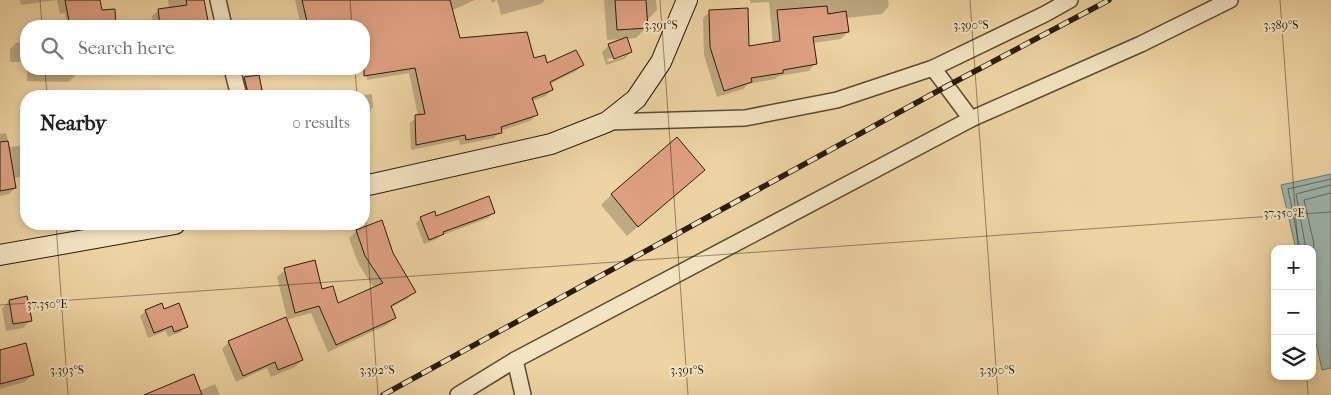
<!DOCTYPE html>
<html lang="en">
<head>
<meta charset="utf-8">
<style>
	body { margin:0; font-family:"IM FELL French Canon",serif; background:#f6f6f6; color:#222 }
	.controls { position:absolute; right:15px; bottom:15px; display:grid; overflow:hidden; border-radius:10px; box-shadow:0 2px 8px #0003 }
	.controls button { width:45px; height:45px; display:grid; place-items:center; padding:0; border:0; border-bottom:1px solid #e0e0e0; background:#fff; color:#222; font:25px sans-serif }
	.list { margin:0; padding:0; list-style:none }
	h2 { display:flex; justify-content:space-between; align-items:center; height:65px; margin:0; padding:0 20px; font-size:21px }
	h2 small { font-size:16px; font-weight:400; color:#767676 }
	.icon { flex:none; width:28px; height:28px; fill:none; stroke:currentColor; stroke-width:2; stroke-linecap:round; stroke-linejoin:round }
	.map { position:relative; flex:none; width:1331px; height:395px; overflow:hidden }
	.search { position:absolute; background:#fff; box-shadow:0 2px 8px #0003; left:20px; top:20px; width:350px; height:55px; display:flex; align-items:center; gap:12px; box-sizing:border-box; padding:0 18px; border-radius:20px; color:#767676; font-size:19px }
	.panel { position:absolute; background:#fff; box-shadow:0 2px 8px #0003; left:20px; top:90px; width:350px; height:140px; border-radius:20px }
	.map>svg:first-child { display:block }
	.water { fill:#9cb6b0; stroke:#6e786e }
	.shadow { fill:#0003; fill-rule:evenodd }
	.lines { fill:none; stroke-linecap:round; stroke-linejoin:round }
	.shore { stroke:#63685e; stroke-width:1 }
	.building { fill:#e0a183; stroke:#2a1b0b }
	.street-casing { stroke:#5b4931; stroke-width:18 }
	.secondary-casing { stroke:#2a1b0b; stroke-width:22 }
	.street { stroke:#f4e3c3; stroke-width:15 }
	.secondary { stroke:#f4e3c3; stroke-width:20 }
	.rail-casing { stroke:#2a1b0b; stroke-width:5.5 }
	.rail { stroke:#f4e3c3; stroke-width:4; stroke-dasharray:11; stroke-linecap:butt }
	.ticks { fill:none; stroke:#2a1b0b; stroke-width:1; stroke-opacity:0.45 }
	.ticks-label { font-size:12px; text-anchor:middle; fill:#2a1b0b; stroke:#f4e3c3; stroke-width:4; stroke-linejoin:round; paint-order:stroke }
</style>
</head>
<body>
<div class="map">
<svg width="1331" height="395" viewBox="0 0 1331 395">
	<rect width="100%" height="100%" fill="#eed4a3"/>
	<filter id="stains"><feTurbulence type="fractalNoise" baseFrequency=".004" numOctaves="4"/><feColorMatrix values="0 0 0 0 .2 0 0 0 0 .09 0 0 0 0 .02 0 0 0 .5 -.17"/></filter>
	<radialGradient id="worn" r=".72"><stop offset=".6" stop-color="#630" stop-opacity="0"/><stop offset="1" stop-color="#630" stop-opacity=".3"/></radialGradient>
	<polygon class="water" points="1331,174 1331,368 1322,370 1312,324 1312,249 1296,249 1281,185"/>
	<g class="shadow">
		<polygon points="20,0 56,0 21,5"/>
		<polygon points="57,0 99,0 101,11 114,20 118,20 118,23 152,19 152,16 159,10 169,8 168,0 203,0 208,26 67,26 65,13 60,14"/>
		<polygon points="295,0 475,0 451,11 459,39 533,60 547,65 582,65 576,71 550,84 552,89 546,96 532,101 536,115 530,121 500,131 494,138 460,145 459,140 411,150 410,123 418,116 409,73 367,80 364,60 364,26 301,26"/>
		<polygon points="491,0 545,0 541,4 501,15 497,0 492,3"/>
		<path d="M604,0H656L657,10L646,21L647,27L636,38L626,39L631,52L624,59L606,65L602,52L609,45L623,39L607,40ZM624,54V57L608,62L607,59Z"/>
		<polygon points="750,0 888,0 889,6 882,14 846,18 848,32 841,39 813,43 816,63 809,71 779,76 775,79 748,84 743,89 717,97 704,55 703,18 710,11 748,48 773,44 769,2 750,3"/>
		<polygon points="16,43 26,43 26,62 10,62 10,49"/>
		<polygon points="27,69 75,69 75,76 68,82 27,81"/>
		<polygon points="126,69 163,69 126,73"/>
		<polygon points="244,79 260,90 257,93 244,95 241,82"/>
		<polygon points="372,94 373,107 368,113 364,113 364,96 356,96"/>
		<polygon points="6,133 10,147 26,145 26,176 13,178 15,188 9,194 0,196 0,134"/>
		<polygon points="703,170 627,236 601,205 612,194"/>
		<polygon points="494,212 488,218 440,236 437,239 424,244 416,223 421,218"/>
		<polygon points="357,231 392,254 415,291 407,299 390,308 395,318 387,325 328,352 311,313 286,320 302,360 295,367 271,377 267,368 236,382 222,349 229,342 287,318 277,277 285,270 321,291 337,305 374,288 358,263 349,238"/>
		<polygon points="26,298 30,321 23,328 6,331 2,309 9,301"/>
		<polygon points="146,311 164,311 186,326 181,332 168,337 166,331 148,338 140,316"/>
		<polygon points="0,351 32,375 25,382 0,389"/>
		<polygon points="215,384 220,395 150,395 199,391"/>
	</g>
	<g class="lines">
		<g class="shore">
			<polyline points="1300,249 1288,189 1331,179"/>
			<polyline points="1306,249 1296,194 1331,185"/>
			<polyline points="1312,256 1314,244 1304,200 1331,193"/>
		</g>
	</g>
	<g class="building">
		<polygon points="65,0 100,0 102,10 115,9 116,26 70,26"/>
		<polygon points="186,0 204,0 209,26 160,26 158,9 187,5"/>
		<polygon points="302,0 450,0 460,38 527,32 534,58 545,55 547,63 576,50 584,65 550,82 553,90 532,98 538,115 501,127 502,133 466,140 465,135 416,145 415,115 425,114 415,68 364,76 364,26 308,26"/>
		<polygon points="615,0 646,0 648,28 617,30"/>
		<polygon points="827,6 828,14 846,11 849,32 813,37 817,64 783,70 783,73 751,78 752,82 724,91 710,47 709,10 748,8 749,46 780,41 777,10"/>
		<polygon points="627,37 632,52 614,59 608,44"/>
		<polygon points="259,75 262,90 248,93 244,77"/>
		<polygon points="677,137 705,170 638,227 611,194"/>
		<polygon points="8,141 16,188 0,191 0,142"/>
		<polygon points="489,196 495,213 443,232 444,234 429,240 420,217 435,211 436,216"/>
		<polygon points="382,220 393,253 416,292 391,306 396,318 336,345 319,306 295,313 284,268 315,260 322,289 333,286 338,303 383,283 365,256 356,230"/>
		<polygon points="27,296 32,321 13,324 9,300"/>
		<polygon points="162,303 164,309 179,303 188,327 174,332 172,326 154,333 145,310"/>
		<polygon points="286,317 303,360 278,370 275,362 243,376 228,341"/>
		<polygon points="26,343 34,375 0,384 0,350"/>
		<polygon points="194,374 202,395 144,395"/>
	</g>
	<g class="lines">
		<g class="street-casing">
			<g id="street">
				<polyline points="218,0 224,26"/>
				<polyline points="933,68 971,119"/>
				<polyline points="232,69 239,96"/>
				<polyline points="607,122 745,118 837,100 933,68 1045,14 1070,0"/>
				<polyline points="515,360 523,395"/>
				<polyline points="458,395 515,360 971,119 1141,44 1230,0"/>
			</g>
		</g>
		<g class="secondary-casing">
			<g id="secondary">
				<polyline points="364,186 551,144 607,122 636,99 661,62 687,0"/>
				<polyline points="0,255 175,224"/>
			</g>
		</g>
		<use href="#street" class="street"/>
		<use href="#secondary" class="secondary"/>
		<g class="rail-casing">
			<polyline id="rail" points="383,395 947,86 1109,0"/>
		</g>
		<use href="#rail" class="rail"/>
	</g>
	<path class="ticks" d="M40,0L42,26M350,0L352,26M660,0L688,395M970,0L998,395M1280,0L1298,249M45,69L47,96M355,69L357,96M364,196L378,395M56,224L68,395M0,305L1331,212M1307,376L1308,395"/>
	<g class="ticks-label">
		<text x="661" y="29">3.391°S</text>
		<text x="971" y="29">3.390°S</text>
		<text x="1281" y="29">3.389°S</text>
		<text x="1284" y="217">37.350°E</text>
		<text x="47" y="308">37.350°E</text>
		<text x="67" y="374">3.393°S</text>
		<text x="377" y="374">3.392°S</text>
		<text x="687" y="374">3.391°S</text>
		<text x="997" y="374">3.390°S</text>
	</g>
	<rect width="100%" height="100%" filter="url(#stains)"/>
	<rect width="100%" height="100%" fill="url(#worn)"/>
</svg>
<div class="controls">
<button>+</button>
<button>−</button>
<button><svg class="icon" aria-label="layers" viewBox="0 0 24 24"><path d="M12 4l9 5-9 5-9-5zM3 14l9 5 9-5"/></svg></button>
</div>
<div class="search"><svg class="icon" aria-label="search" viewBox="0 0 24 24"><circle cx="10" cy="10" r="6"/><path d="M15 15l6 6"/></svg>Search here</div>
<section class="panel">
<h2>Nearby<small>0 results</small></h2>
<ul class="list">
</ul>
</section>
</div>
</body>
</html>
